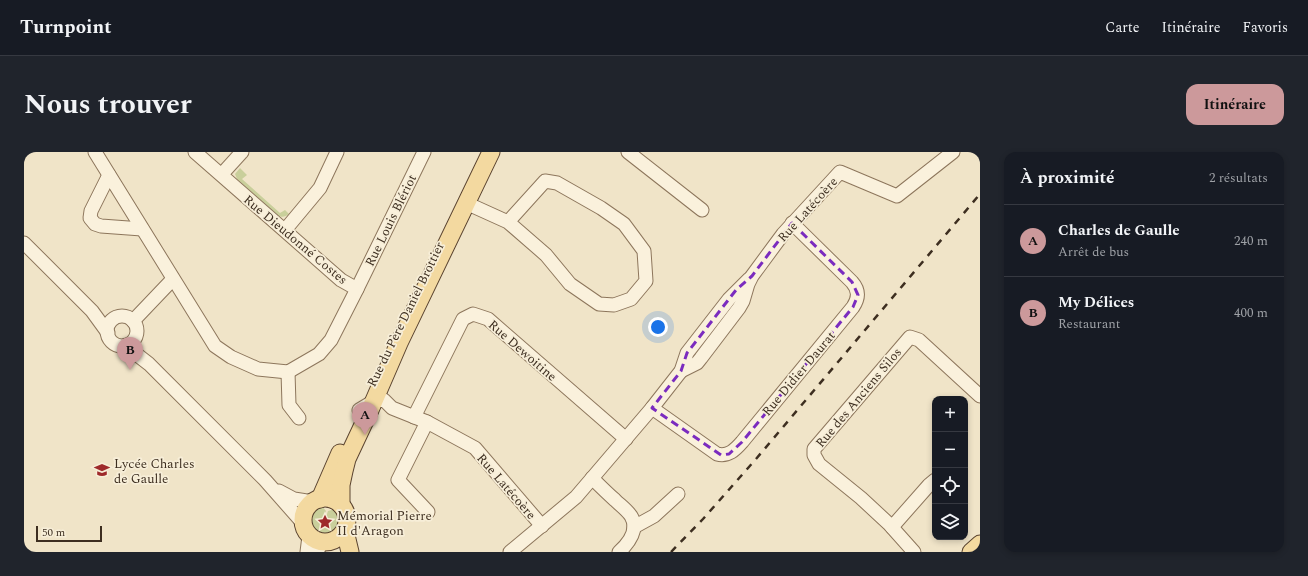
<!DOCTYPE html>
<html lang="fr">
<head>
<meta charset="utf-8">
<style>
	body { margin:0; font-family:Spectral,serif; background:#20242c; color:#f1f3f6 }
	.controls { position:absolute; right:12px; bottom:12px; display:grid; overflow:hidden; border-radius:8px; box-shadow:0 2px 6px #0003 }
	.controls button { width:36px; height:36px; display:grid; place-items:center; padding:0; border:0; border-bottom:1px solid #363941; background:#171b24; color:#f1f3f6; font:20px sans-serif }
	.scale { position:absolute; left:12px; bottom:10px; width:66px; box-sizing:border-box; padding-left:4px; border:2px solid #3d2e20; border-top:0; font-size:11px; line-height:14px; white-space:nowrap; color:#3d2e20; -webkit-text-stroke:3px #f7eed8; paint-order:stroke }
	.you { position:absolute; left:634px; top:175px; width:14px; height:14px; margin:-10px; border:3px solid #fff; border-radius:50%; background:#1a73e8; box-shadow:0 0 0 6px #1a73e833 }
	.badge { display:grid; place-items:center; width:26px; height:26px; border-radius:50%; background:#cc999b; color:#111; font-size:13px; font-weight:700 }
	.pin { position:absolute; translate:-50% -33px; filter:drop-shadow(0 1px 2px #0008) }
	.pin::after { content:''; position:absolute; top:21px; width:14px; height:12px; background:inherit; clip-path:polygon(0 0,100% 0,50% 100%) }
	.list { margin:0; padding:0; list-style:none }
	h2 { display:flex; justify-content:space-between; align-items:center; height:52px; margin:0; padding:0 16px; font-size:17px }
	h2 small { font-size:13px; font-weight:400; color:#9ea1a6 }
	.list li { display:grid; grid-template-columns:26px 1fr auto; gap:12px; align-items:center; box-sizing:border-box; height:72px; padding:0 16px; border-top:1px solid #363941 }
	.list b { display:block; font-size:15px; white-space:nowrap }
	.list p { margin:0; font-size:13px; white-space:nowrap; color:#9ea1a6 }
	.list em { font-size:13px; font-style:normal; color:#9ea1a6 }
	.icon { flex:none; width:22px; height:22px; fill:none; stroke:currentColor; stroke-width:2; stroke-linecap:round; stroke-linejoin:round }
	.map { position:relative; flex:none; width:956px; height:400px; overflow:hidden; border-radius:12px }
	header { display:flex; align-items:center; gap:24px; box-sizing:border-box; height:56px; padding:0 20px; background:#171b24; border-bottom:1px solid #363941 }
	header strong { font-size:19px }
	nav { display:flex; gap:22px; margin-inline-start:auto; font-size:14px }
	.intro { display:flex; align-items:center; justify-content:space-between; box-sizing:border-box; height:96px; padding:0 24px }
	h1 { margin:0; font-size:28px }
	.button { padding:10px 18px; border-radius:12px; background:#cc999b; color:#111; font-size:14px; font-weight:700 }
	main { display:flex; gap:24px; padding:0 24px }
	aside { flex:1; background:#171b24; border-radius:12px; box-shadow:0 2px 6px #0003 }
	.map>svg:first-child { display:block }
	.green { fill:#c9cf9b }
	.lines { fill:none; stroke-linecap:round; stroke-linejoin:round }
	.minor-casing { stroke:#8d765c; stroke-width:15 }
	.major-casing { stroke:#5b4430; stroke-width:19 }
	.minor { stroke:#faf1dc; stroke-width:13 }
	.major { stroke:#f3d9a0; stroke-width:17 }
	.rail { stroke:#3d2e20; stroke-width:2.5; stroke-dasharray:7 7; stroke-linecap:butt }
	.marked { fill:none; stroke:#7b2cbf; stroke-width:3; stroke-dasharray:8 5; stroke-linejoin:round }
	.labels { text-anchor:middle; stroke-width:3.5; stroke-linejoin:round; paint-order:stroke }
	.street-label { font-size:13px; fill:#3d2e20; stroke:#f7eed8 }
	.poi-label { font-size:13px; fill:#3d2e20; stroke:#f7eed8; text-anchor:start }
</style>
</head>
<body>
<header>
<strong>Turnpoint</strong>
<nav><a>Carte</a><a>Itinéraire</a><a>Favoris</a></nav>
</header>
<div class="intro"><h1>Nous trouver</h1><a class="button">Itinéraire</a></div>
<main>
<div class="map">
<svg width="956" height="400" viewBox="0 0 956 400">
	<rect width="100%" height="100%" fill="#f0e4c8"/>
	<g class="green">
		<path d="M216,16L223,23L218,27L256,61L261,58L265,62C261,65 258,66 253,63L213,27L211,22Z"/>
		<path d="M297,353L302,359L300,365L295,368L297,372L301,373L303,372L304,368L302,365L304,359L311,357C315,362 317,368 314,374C302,400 264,365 297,353Z"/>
	</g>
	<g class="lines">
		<g class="minor-casing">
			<g id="minor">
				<polyline points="71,0 191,194 207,205 234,217 264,220 295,202 307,188 333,137 317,128 171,0"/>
				<polyline points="604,0 678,58"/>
				<polyline points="198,22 218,0"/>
				<polyline points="85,23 67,59 66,66 71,72 77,74 118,77"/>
				<polyline points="442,51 484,70 522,103 546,132 575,152 590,153 607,147 622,129 620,99 600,72 577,56 533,31 521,29 484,70"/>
				<polyline points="261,78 296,36 313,0"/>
				<polyline points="0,91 68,159 84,181"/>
				<polyline points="333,137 400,0"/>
				<circle cx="98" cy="179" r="15"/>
				<polyline points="109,169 149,127"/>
				<polyline points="102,193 107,198 125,212 241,328 278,370"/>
				<polyline points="657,219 673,211 677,206 715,156 719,149 724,132 728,124 759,82 816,20 873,44 929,0"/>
				<polyline points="264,220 265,253 275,266"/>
				<path d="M628,256L693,302C704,305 711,298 718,290L829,155C835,146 835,138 828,130L768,71"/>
				<polyline points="335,258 350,249 360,248 368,256 403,270 451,296 518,374"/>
				<polyline points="390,265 439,167 449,162 464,167 602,287"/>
				<polyline points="403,270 374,328 404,360"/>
				<path d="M568,326C576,334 583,341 591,348C596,353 603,358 607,364C615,377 605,391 595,400"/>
				<polyline points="255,339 270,347 289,350"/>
				<polyline points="610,375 630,364 654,342"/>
				<polyline points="868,375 905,333 911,328"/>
				<polyline points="283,400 285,384"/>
				<polyline points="293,400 298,390"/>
				<polyline points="486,400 552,345 628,256 657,219 663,201 705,147 725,127"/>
				<polyline points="890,400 865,372 837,346 795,312 790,303 790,297 886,185 895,188 956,244"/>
			</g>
		</g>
		<g class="major-casing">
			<g id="major">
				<circle cx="301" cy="368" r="22"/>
				<polyline points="296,347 316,301"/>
				<polyline points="317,353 317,333 320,319 323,307 346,258 375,191 467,0"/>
				<polyline points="321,379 326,400"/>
				<polyline points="947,400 956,392"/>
			</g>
		</g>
		<use href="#minor" class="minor"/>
		<use href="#major" class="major"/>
		<polyline class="rail" points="647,400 679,367 732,307 956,42"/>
	</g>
	<path class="marked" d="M768,71L828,130L834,143L829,155L718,290L705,302L697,303L628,256L657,219L663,201L712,138L728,124Z"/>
	<defs>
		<g id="school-bare" transform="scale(1.2)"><path d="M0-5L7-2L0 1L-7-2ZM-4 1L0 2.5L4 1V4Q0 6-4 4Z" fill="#9e2a2b" stroke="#f7eed8" stroke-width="2.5" paint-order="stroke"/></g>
		<g id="sight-bare" transform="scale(1.2)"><path d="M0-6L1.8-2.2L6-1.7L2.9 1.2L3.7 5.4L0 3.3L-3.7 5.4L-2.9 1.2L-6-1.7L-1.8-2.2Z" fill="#9e2a2b" stroke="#f7eed8" stroke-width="2.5" paint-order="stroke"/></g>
	</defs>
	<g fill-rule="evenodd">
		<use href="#school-bare" x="78" y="318"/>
		<use href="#sight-bare" x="301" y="370"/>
	</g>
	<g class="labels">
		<g class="street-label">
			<text transform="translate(783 57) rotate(-48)" y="5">Rue Latécoère</text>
			<text transform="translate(366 68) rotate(-64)" y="5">Rue Louis Blériot</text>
			<text transform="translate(272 87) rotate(40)" y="5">Rue Dieudonné Costes</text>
			<text transform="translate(381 162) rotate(-64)" y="5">Rue du Père Daniel Brottier</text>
			<text transform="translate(499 198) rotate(41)" y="5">Rue Dewoitine</text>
			<text transform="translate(774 221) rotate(-50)" y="5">Rue Didier Daurat</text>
			<text transform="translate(834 245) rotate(-50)" y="5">Rue des Anciens Silos</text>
			<text transform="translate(483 334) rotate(49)" y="5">Rue Latécoère</text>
		</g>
		<g class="poi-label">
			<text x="90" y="316">Lycée Charles<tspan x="90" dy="15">de Gaulle</tspan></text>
			<text x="313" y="368">Mémorial Pierre<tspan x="313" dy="15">II d'Aragon</tspan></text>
		</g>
	</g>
</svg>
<div class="controls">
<button>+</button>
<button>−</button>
<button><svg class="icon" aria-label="locate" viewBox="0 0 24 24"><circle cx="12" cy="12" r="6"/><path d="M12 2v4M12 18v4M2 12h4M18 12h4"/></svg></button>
<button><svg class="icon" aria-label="layers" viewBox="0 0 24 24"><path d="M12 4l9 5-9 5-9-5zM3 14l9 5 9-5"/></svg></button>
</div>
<div class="scale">50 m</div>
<div class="you"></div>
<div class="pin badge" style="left:341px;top:283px">A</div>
<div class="pin badge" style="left:106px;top:218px">B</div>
</div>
<aside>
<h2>À proximité<small>2 résultats</small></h2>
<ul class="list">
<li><span class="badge">A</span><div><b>Charles de Gaulle</b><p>Arrêt de bus</p></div><em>240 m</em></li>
<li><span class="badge">B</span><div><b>My Délices</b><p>Restaurant</p></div><em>400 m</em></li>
</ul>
</aside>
</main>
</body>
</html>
